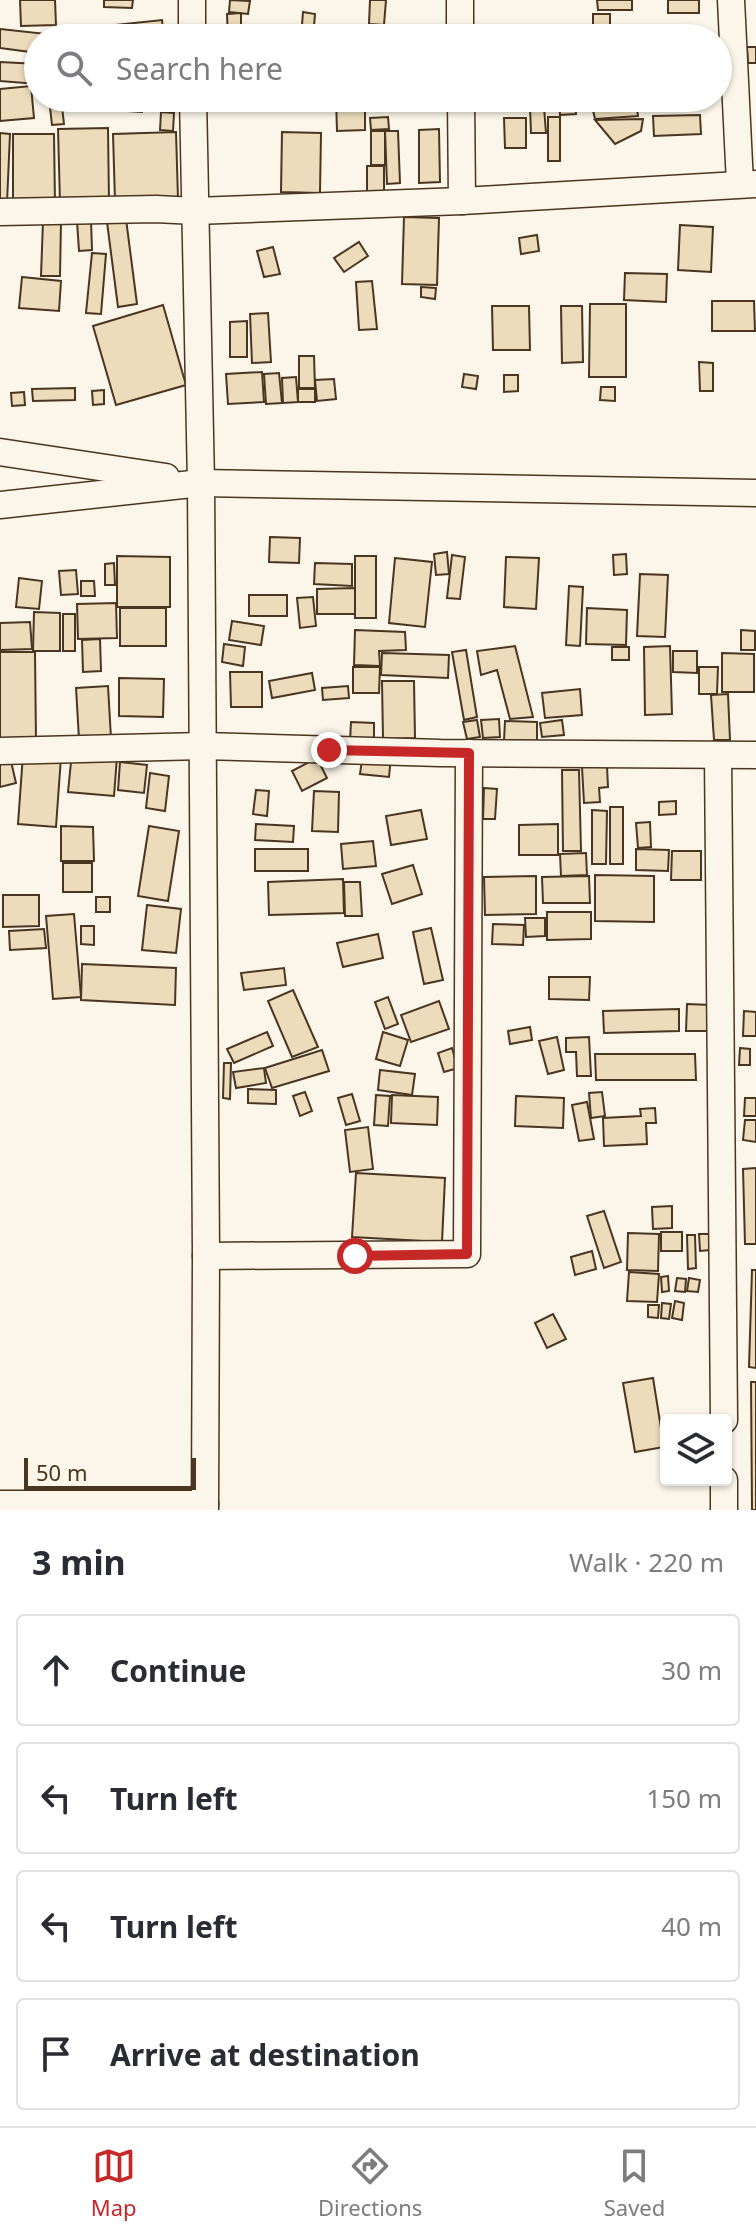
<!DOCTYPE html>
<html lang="en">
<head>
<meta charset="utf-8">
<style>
	body { margin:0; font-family:"Noto Sans",sans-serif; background:#f7f7f7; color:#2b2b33 }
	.controls { position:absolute; right:24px; bottom:24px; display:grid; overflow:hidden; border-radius:8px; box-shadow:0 2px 6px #0004 }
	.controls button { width:72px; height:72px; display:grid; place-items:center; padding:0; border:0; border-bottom:2px solid #e1e1e2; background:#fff; color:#2b2b33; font:40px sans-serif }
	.scale { position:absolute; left:24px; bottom:20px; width:172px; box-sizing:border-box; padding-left:8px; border:4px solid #4a3520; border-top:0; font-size:22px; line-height:28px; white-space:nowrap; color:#4a3520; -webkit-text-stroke:6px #fbf6e9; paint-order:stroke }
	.stop { position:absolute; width:24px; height:24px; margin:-18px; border:6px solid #c62828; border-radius:50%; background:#fff }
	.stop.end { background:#c62828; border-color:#fff; box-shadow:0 2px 8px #0008 }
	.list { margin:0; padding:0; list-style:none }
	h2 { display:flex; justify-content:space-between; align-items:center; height:104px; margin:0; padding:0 32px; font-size:34px }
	h2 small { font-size:26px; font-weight:400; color:#7c7c81 }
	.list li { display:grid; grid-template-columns:52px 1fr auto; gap:24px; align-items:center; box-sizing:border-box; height:112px; margin:0 16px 16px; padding:0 16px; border:2px solid #e1e1e2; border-radius:8px }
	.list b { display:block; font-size:30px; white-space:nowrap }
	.list em { font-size:26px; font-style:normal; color:#7c7c81 }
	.icon { flex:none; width:44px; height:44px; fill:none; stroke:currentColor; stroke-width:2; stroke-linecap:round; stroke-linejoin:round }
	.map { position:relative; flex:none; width:756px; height:1510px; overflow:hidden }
	.search { position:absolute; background:#fff; box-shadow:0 2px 6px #0004; left:24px; right:24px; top:24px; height:88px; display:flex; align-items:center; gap:20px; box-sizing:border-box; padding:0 28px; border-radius:44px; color:#7c7c81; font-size:30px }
	.sheet { height:616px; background:#fff }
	nav { display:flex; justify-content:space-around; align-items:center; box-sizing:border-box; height:112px; border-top:2px solid #e1e1e2; background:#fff; font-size:22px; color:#7c7c81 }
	nav a { display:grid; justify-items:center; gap:4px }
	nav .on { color:#c62828 }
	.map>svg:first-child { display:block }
	.building { fill:#ecdcbc; stroke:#4a3520; stroke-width:2 }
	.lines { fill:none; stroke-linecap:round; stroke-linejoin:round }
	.minor-casing { stroke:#4a3520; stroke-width:29 }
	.minor { stroke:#fbf6e9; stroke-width:26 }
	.route { stroke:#c62828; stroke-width:10 }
</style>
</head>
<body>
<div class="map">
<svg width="756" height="1510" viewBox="0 0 756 1510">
	<rect width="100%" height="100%" fill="#fbf6e9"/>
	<g class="building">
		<polygon points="20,0 55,0 56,25 21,26"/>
		<polygon points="104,0 133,0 132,8 104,7"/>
		<polygon points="230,0 250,1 248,14 229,12"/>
		<polygon points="370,0 386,0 384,25 369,24"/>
		<polygon points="597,0 632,0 632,10 598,10"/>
		<rect x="668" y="0" width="31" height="13"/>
		<polygon points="303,12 315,14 313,38 301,38"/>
		<polygon points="241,13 241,38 228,38 227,14"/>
		<rect x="593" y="14" width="17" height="24"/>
		<polygon points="162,20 164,38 60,38 59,31"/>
		<polygon points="335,26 349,26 348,38 334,38"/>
		<rect x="669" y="27" width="19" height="11"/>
		<rect x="613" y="28" width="54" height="10"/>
		<polygon points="0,29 56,35 55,38 38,38 38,53 0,48"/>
		<polygon points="747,47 756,47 756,63 748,63"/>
		<polygon points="0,62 38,64 37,84 0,81"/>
		<polygon points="31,86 34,118 0,121 0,89"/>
		<polygon points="49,98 61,98 64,124 52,125"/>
		<polygon points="113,98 142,98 142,112 112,110"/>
		<polygon points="297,98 316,98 316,105 297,104"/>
		<polygon points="336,98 365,98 365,130 337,131"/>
		<polygon points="559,98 575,98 576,114 560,115"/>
		<polygon points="590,98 644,98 644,108 637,109 638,116 595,119"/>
		<polygon points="647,98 683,98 684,108 649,111"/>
		<polygon points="530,107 544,107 546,133 531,133"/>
		<polygon points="161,112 174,113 173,131 160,130"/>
		<polygon points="700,115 701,134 654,136 653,116"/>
		<polygon points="388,117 389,129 371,130 370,118"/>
		<rect x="548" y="117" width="12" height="44"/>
		<polygon points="504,118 526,118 526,148 505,148"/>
		<polygon points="643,119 641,131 615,144 595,120"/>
		<polygon points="108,128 109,202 60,203 58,129"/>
		<polygon points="439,129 440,182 419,183 419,130"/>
		<rect x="371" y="131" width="14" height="34"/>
		<polygon points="385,131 398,131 400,183 387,184"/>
		<polygon points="176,132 178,199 115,201 113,134"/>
		<polygon points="282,132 321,133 320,193 281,192"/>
		<polygon points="0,133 10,134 7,203 0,203"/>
		<polygon points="13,134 54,134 55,204 13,204"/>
		<rect x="367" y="166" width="17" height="32"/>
		<polygon points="404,217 439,218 437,285 402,284"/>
		<polygon points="126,219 137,304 118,307 107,222"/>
		<polygon points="91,220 92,250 79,251 77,221"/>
		<polygon points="43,221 61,222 60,276 41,276"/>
		<polygon points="680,225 713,227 711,272 678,270"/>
		<polygon points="537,235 539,251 521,254 519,238"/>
		<polygon points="359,242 368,256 344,272 334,258"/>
		<polygon points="273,247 280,274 264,277 257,251"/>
		<polygon points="92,253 106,254 101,314 86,313"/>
		<polygon points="625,273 667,274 666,302 624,300"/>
		<polygon points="22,277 61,281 59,311 19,308"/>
		<polygon points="372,281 377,329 359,330 356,282"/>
		<polygon points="421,287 436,288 435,299 421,297"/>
		<polygon points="712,301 754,301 755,331 712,331"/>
		<polygon points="590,304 626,304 626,377 589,377"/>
		<polygon points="163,305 186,385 116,405 93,326"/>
		<polygon points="492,306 529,306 530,350 493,350"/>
		<polygon points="561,306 582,306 583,362 562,363"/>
		<polygon points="268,313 271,362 252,363 250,314"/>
		<polygon points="247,321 247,357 230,357 230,322"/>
		<polygon points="299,356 314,356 315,388 299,388"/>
		<polygon points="699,362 713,363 713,391 700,391"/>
		<polygon points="262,372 264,402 228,404 226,374"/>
		<polygon points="279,373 282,403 266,404 264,374"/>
		<polygon points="464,374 478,376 476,389 462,387"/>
		<polygon points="504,375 518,375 518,391 504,392"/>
		<polygon points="296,377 298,402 283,403 282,378"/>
		<polygon points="334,379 336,399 317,401 315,380"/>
		<polygon points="601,387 615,387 615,401 600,400"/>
		<polygon points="75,388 75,400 33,401 32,389"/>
		<rect x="298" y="389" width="17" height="13"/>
		<polygon points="104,390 104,404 93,405 92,391"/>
		<polygon points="24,392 25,405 12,406 11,393"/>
		<polygon points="270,537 300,538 299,563 269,562"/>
		<polygon points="447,552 449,574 436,575 434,554"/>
		<polygon points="626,554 627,574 614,575 613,555"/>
		<polygon points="452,555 465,557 460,599 447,598"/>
		<polygon points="117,556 170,557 170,607 117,607"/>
		<rect x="355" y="556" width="21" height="62"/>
		<polygon points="506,557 539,558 536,609 504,607"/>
		<polygon points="395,558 432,562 425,627 389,623"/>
		<polygon points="114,563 115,585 105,585 105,564"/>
		<polygon points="315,563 352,564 352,586 314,584"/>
		<polygon points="76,570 78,594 61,595 59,571"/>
		<polygon points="640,574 668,575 665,637 637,636"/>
		<polygon points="19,578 42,581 39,609 16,607"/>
		<polygon points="81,581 94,581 95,596 81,596"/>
		<polygon points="569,586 583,587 580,646 566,645"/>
		<polygon points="355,588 355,614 317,614 317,589"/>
		<rect x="249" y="595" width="38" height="21"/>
		<polygon points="313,597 316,626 300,628 297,598"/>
		<polygon points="116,603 117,638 78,639 77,604"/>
		<rect x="120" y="608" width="46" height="38"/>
		<polygon points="587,608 627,610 626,645 586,644"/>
		<polygon points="34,612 60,613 60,651 33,651"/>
		<rect x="63" y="614" width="12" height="37"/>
		<polygon points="232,621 264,626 261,645 229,640"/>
		<polygon points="30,622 32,649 0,650 0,623"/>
		<polygon points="355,630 405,632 406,650 379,651 380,666 354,665"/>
		<polygon points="741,630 755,631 755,650 741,650"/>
		<polygon points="100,639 101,671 83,672 82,640"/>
		<polygon points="224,644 245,647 243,666 222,662"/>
		<polygon points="515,646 533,717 510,719 497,670 481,675 477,651"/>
		<polygon points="670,646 672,714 645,715 644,647"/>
		<rect x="612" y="647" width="17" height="13"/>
		<polygon points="466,650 477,717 464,720 452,652"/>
		<polygon points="673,651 697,651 697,673 673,672"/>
		<polygon points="0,652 35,652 36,741 0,741"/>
		<polygon points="382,653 449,655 448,678 381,675"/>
		<polygon points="722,653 754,654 754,692 722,692"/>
		<polygon points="353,667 380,667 379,693 353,693"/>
		<polygon points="699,667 718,667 717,694 699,694"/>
		<polygon points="230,672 262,672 262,707 231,707"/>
		<polygon points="312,673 315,690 272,698 269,681"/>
		<polygon points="119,678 164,679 163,717 119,716"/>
		<polygon points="382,681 414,681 415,738 383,739"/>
		<polygon points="108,686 111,738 79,739 76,688"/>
		<polygon points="348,686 349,698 323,700 322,688"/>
		<polygon points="580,689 582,715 545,718 542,693"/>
		<polygon points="728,694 730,740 714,740 711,695"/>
		<polygon points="499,719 500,737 483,738 481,720"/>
		<polygon points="477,720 480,737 467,739 463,722"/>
		<polygon points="562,720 564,735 542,737 540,723"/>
		<polygon points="505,721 537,722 537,741 504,740"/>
		<polygon points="351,722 374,723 374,742 350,741"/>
		<polygon points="72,752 117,757 114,796 68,792"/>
		<polygon points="363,753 391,756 389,777 360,774"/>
		<polygon points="23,754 61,757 56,827 18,824"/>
		<polygon points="10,757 16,783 0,787 0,760"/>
		<polygon points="317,758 327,778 302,791 292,771"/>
		<polygon points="120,762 147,765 144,793 118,790"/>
		<polygon points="607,766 608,787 599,788 600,802 584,803 582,767"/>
		<polygon points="562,770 579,770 581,851 563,851"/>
		<polygon points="150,773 169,776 165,811 146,808"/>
		<polygon points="484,788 497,789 495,819 483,819"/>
		<polygon points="256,790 269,791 267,816 253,814"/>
		<polygon points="314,791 339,792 338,832 312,831"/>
		<polygon points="676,801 676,814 659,815 659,802"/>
		<rect x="610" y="807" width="13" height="57"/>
		<polygon points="421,810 427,839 391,845 386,816"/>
		<polygon points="592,810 607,811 606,864 592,864"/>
		<polygon points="650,822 651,847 638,848 636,823"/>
		<polygon points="256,824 294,826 293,842 255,840"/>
		<polygon points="558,824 558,855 519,855 519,825"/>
		<polygon points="61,826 93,827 94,861 61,861"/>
		<polygon points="149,826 179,831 168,901 138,896"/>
		<polygon points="373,841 376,866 343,869 341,844"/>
		<rect x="255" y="849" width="53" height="22"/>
		<polygon points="636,849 669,850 668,871 636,870"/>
		<polygon points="672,851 701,851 701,880 671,880"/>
		<polygon points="586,853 587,875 561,876 560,854"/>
		<rect x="63" y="863" width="29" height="29"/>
		<polygon points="413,865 422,894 392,904 382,874"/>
		<polygon points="595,875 654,876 654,922 595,921"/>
		<polygon points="536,876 536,914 485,915 484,877"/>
		<polygon points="589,876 590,903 543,903 542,877"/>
		<polygon points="343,879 344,913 269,915 268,882"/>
		<polygon points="344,882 360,882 362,916 345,916"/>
		<polygon points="3,895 39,895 39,926 3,927"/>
		<rect x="96" y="897" width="14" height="15"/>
		<polygon points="147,905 181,909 176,953 142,950"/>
		<polygon points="547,912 591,912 591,939 547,940"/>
		<polygon points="74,914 81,997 53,999 46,916"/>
		<polygon points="525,918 545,918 545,936 526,937"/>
		<polygon points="493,924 524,925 523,945 492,944"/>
		<polygon points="81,926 94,926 94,945 81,944"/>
		<polygon points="431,928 443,980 424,984 413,932"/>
		<polygon points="44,929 46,948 10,950 9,931"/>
		<polygon points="378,934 383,958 343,967 337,943"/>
		<polygon points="82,964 176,968 175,1005 81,1000"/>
		<polygon points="284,968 286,985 244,990 241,973"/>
		<polygon points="549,977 590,977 589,1000 549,999"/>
		<polygon points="293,990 318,1047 292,1057 268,1001"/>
		<polygon points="388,997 398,1024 385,1029 375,1002"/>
		<polygon points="439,1001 449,1029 411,1042 401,1015"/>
		<polygon points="687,1004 711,1005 711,1031 686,1031"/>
		<polygon points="679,1009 679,1031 604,1033 603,1011"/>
		<polygon points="744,1011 756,1012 756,1036 743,1036"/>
		<polygon points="530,1027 532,1040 510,1044 508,1031"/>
		<polygon points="267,1032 273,1046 234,1063 227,1049"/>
		<polygon points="383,1032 408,1040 400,1066 376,1059"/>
		<polygon points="557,1037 564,1070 548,1074 539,1041"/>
		<polygon points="589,1037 591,1076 577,1076 576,1052 566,1052 566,1038"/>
		<polygon points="452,1048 458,1068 444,1072 438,1053"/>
		<polygon points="740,1048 750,1049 750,1065 739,1065"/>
		<polygon points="322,1050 329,1071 272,1088 265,1068"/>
		<polygon points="595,1054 695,1054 696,1080 596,1080"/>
		<polygon points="224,1063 231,1063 230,1099 223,1098"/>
		<polygon points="264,1068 266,1083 236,1088 233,1072"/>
		<polygon points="380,1070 415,1074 412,1095 378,1090"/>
		<polygon points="248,1089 276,1090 276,1104 248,1103"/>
		<polygon points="305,1092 312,1111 300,1116 293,1096"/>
		<polygon points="602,1092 605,1116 591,1118 589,1093"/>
		<polygon points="352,1094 360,1121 346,1125 338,1098"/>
		<polygon points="376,1095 390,1096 388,1126 374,1125"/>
		<polygon points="392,1095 438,1097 437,1125 391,1123"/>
		<polygon points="516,1096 564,1098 563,1128 515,1126"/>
		<polygon points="745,1098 756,1098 756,1116 744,1116"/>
		<polygon points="587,1102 594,1139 579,1141 572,1105"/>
		<polygon points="655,1108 656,1123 646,1123 647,1144 604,1146 603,1118 641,1116 640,1109"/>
		<polygon points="745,1120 756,1120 756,1142 743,1140"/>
		<polygon points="368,1127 373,1169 350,1172 345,1130"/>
		<polygon points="756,1168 756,1244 745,1244 743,1169"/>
		<polygon points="356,1173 445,1178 442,1242 352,1237"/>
		<polygon points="672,1206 672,1228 653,1229 652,1207"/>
		<polygon points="604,1211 621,1262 604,1268 587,1216"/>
		<rect x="661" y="1232" width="21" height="19"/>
		<polygon points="628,1233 659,1234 658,1271 627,1270"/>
		<polygon points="699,1234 709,1234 710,1250 700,1251"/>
		<polygon points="687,1235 695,1235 696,1268 688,1269"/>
		<polygon points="592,1251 596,1269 575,1275 571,1257"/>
		<polygon points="752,1270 756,1270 756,1368 749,1367"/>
		<polygon points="629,1272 659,1274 657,1302 627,1301"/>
		<polygon points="668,1276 669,1291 662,1292 661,1277"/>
		<polygon points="677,1278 686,1279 685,1292 675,1291"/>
		<polygon points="689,1278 700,1280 698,1292 687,1291"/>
		<polygon points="675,1301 684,1303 682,1320 672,1318"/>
		<polygon points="662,1303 671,1304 669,1319 661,1318"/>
		<polygon points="648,1305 659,1305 658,1318 648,1317"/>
		<polygon points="553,1314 566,1339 547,1348 535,1323"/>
		<polygon points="653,1378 664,1447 635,1452 623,1383"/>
		<polygon points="751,1382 756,1382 756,1510 752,1510"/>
	</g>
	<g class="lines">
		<g class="minor-casing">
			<g id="minor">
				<polyline points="192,0 192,38"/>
				<polyline points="460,0 460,38"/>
				<polyline points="731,0 740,184"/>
				<polyline points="193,98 201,483 206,1256 205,1510"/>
				<polyline points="461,98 462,201"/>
				<polyline points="0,212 156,209 195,211 462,201 756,184"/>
				<polyline points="0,452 166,477"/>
				<polyline points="0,505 201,483 756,493"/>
				<polyline points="0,751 203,746 440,753 756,755"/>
				<polyline points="718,755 724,1420"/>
				<polyline points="206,1256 467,1254 469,753"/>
				<polyline points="724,1480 724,1510"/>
				<polyline points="0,1504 205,1504"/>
			</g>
		</g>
		<use href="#minor" class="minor"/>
	</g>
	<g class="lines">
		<polyline class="route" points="329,750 469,753 467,1254 355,1256"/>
	</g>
</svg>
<div class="controls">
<button><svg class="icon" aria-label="layers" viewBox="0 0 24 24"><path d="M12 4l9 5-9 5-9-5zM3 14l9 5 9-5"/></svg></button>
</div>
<div class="scale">50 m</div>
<div class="stop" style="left:355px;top:1256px"></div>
<div class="stop end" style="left:329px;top:750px"></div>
<div class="search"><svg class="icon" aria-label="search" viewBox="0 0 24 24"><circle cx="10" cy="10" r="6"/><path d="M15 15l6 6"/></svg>Search here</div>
</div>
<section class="sheet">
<h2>3 min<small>Walk · 220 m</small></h2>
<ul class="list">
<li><svg class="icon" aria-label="ahead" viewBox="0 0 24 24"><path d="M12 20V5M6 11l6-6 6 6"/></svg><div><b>Continue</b></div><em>30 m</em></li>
<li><svg class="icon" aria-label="left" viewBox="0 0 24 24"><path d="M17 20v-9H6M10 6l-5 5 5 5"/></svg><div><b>Turn left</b></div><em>150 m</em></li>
<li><svg class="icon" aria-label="left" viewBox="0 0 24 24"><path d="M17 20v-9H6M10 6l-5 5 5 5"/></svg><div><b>Turn left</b></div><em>40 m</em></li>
<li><svg class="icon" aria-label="arrive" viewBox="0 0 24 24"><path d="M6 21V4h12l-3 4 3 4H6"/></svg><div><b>Arrive at destination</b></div></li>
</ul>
</section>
<nav>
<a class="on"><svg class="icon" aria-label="map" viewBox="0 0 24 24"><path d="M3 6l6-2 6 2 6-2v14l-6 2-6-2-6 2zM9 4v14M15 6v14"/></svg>Map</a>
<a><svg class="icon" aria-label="directions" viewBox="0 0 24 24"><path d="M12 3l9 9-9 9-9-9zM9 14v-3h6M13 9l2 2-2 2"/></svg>Directions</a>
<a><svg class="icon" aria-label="saved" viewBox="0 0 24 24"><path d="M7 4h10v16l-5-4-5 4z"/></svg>Saved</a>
</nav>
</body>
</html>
